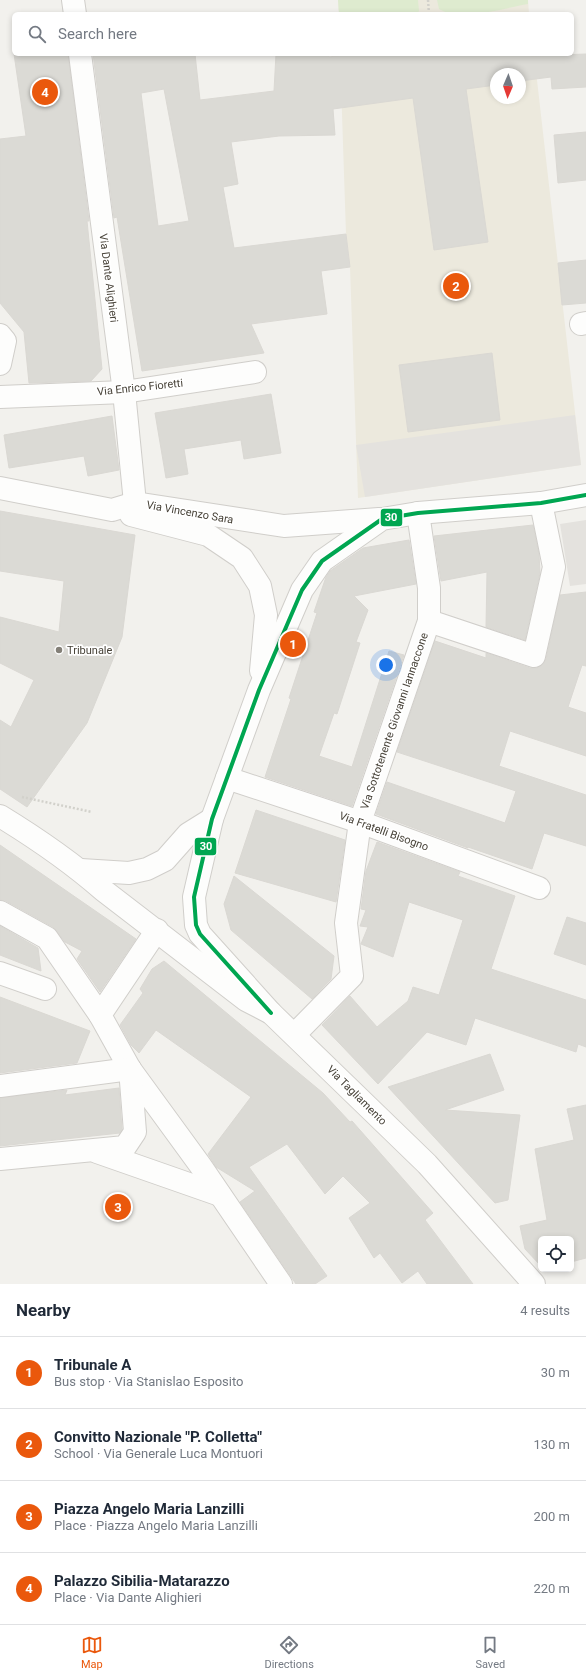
<!DOCTYPE html>
<html lang="en">
<head>
<meta charset="utf-8">
<style>
	body { margin:0; font-family:Roboto,sans-serif; background:#f6f6f7; color:#1f2937 }
	.controls { position:absolute; right:12px; bottom:12px; display:grid; overflow:hidden; border-radius:6px; box-shadow:0 2px 6px #0003 }
	.controls button { width:36px; height:36px; display:grid; place-items:center; padding:0; border:0; border-bottom:1px solid #e0e1e3; background:#fff; color:#1f2937; font:20px sans-serif }
	.compass { position:absolute; left:490px; top:68px; width:36px; height:36px; border-radius:50%; background:#fff; box-shadow:0 2px 6px #0003; rotate:182deg }
	.you { position:absolute; left:386px; top:665px; width:14px; height:14px; margin:-10px; border:3px solid #fff; border-radius:50%; background:#1a73e8; box-shadow:0 0 0 6px #1a73e833 }
	.badge { display:grid; place-items:center; width:26px; height:26px; border-radius:50%; background:#ea580c; color:#fff; font-size:13px; font-weight:700 }
	.pin { position:absolute; translate:-50% -50%; border:2px solid #fff; box-shadow:0 1px 4px #0006 }
	.list { margin:0; padding:0; list-style:none }
	h2 { display:flex; justify-content:space-between; align-items:center; height:52px; margin:0; padding:0 16px; font-size:17px }
	h2 small { font-size:13px; font-weight:400; color:#747a83 }
	.list li { display:grid; grid-template-columns:26px 1fr auto; gap:12px; align-items:center; box-sizing:border-box; height:72px; padding:0 16px; border-top:1px solid #e0e1e3 }
	.list b { display:block; font-size:15px; white-space:nowrap }
	.list p { margin:0; font-size:13px; white-space:nowrap; color:#747a83 }
	.list em { font-size:13px; font-style:normal; color:#747a83 }
	.icon { flex:none; width:22px; height:22px; fill:none; stroke:currentColor; stroke-width:2; stroke-linecap:round; stroke-linejoin:round }
	.map { position:relative; flex:none; width:586px; height:1284px; overflow:hidden }
	.search { position:absolute; background:#fff; box-shadow:0 2px 6px #0003; left:12px; right:12px; top:12px; height:44px; display:flex; align-items:center; gap:10px; box-sizing:border-box; padding:0 14px; border-radius:6px; color:#747a83; font-size:15px }
	.sheet { height:340px; background:#fff }
	nav { display:flex; justify-content:space-around; align-items:center; box-sizing:border-box; height:56px; border-top:1px solid #e0e1e3; background:#fff; font-size:11px; color:#747a83 }
	nav a { display:grid; justify-items:center; gap:2px }
	nav .on { color:#ea580c }
	.map>svg:first-child { display:block }
	.education { fill:#ece9dd; fill-rule:evenodd }
	.green { fill:#deebcf }
	.parking { fill:#e4e2de }
	.building { fill:#dbdad5; stroke:#dad8d3; fill-rule:evenodd }
	.lines { fill:none; stroke-linecap:round; stroke-linejoin:round }
	.minor-casing { stroke:#d0ceca; stroke-width:24 }
	.path { stroke:#d2d1cb; stroke-width:2.5; stroke-dasharray:2 2; stroke-linecap:butt }
	.minor { stroke:#fdfdfc; stroke-width:22 }
	.bus-1-casing { stroke:#fff; stroke-width:7 }
	.bus-1 { stroke:#00a651; stroke-width:4 }
	.poi-dot { fill:#848078; stroke:#fff; stroke-width:1.5 }
	.labels { text-anchor:middle; stroke-width:3.5; stroke-linejoin:round; paint-order:stroke }
	.street-label { font-size:11px; fill:#484339; stroke:#fff }
	.poi-label { font-size:11px; fill:#484339; stroke:#fff; text-anchor:start }
	.line-badge { stroke:#fff; stroke-width:1.5 }
	.badge-label { font-size:11px; text-anchor:middle; font-weight:bold; fill:#fff }
</style>
</head>
<body>
<div class="map">
<svg width="586" height="1284" viewBox="0 0 586 1284">
	<rect width="100%" height="100%" fill="#f2f1ed"/>
	<g class="education">
		<polygon points="338,0 528,0 529,14 339,14"/>
		<path d="M340,54H534L581,465L358,498L350,267L346,234ZM496,74H520V98H496Z"/>
	</g>
	<g class="green">
		<polygon points="338,0 418,0 419,11 417,14 339,14"/>
		<path d="M437,0H528V4C504,8 460,22 439,9Z"/>
	</g>
	<g class="parking">
		<polygon points="575,415 581,465 365,497 356,445"/>
		<polygon points="586,520 586,584 570,586 560,524"/>
	</g>
	<g class="building">
		<polygon points="14,54 68,54 89,221 87,221 102,369 91,381 29,383 24,332 0,303 0,139 26,136"/>
		<path d="M93,54H195L200,100L274,91L276,54H329V57L349,54H531V56L586,54V87L552,89L551,77L520,81V74H496V85L466,89L488,242L434,250L413,98L333,109L335,135L279,136L231,142L238,184L223,187L234,248L346,234L350,267L321,271L327,314L251,324L264,353L142,371L117,217L114,218ZM164,89L189,221L158,226L141,93Z"/>
		<polygon points="586,132 586,180 558,183 554,135"/>
		<polygon points="586,260 586,303 562,305 558,263"/>
		<polygon points="492,353 500,420 408,432 399,365"/>
		<polygon points="271,394 281,453 244,459 241,440 184,449 188,474 166,478 155,413"/>
		<polygon points="112,416 119,470 88,476 84,456 9,468 4,435"/>
		<polygon points="0,511 135,535 122,637 87,723 27,807 0,789 0,720 11,727 34,680 0,663 0,617 59,632 64,581 0,571"/>
		<polygon points="533,525 539,554 540,573 525,640 486,627 487,572 441,581 434,536"/>
		<polygon points="409,540 416,584 354,596 368,610 356,642 360,643 337,714 334,713 319,756 352,767 389,651 404,655 352,806 265,777 291,699 289,698 317,613 314,612 326,577 330,571 363,548"/>
		<polygon points="586,592 586,666 582,665 568,707 586,713 586,756 510,731 499,766 586,795 586,846 544,833 532,869 468,847 468,848 376,814 387,782 505,823 516,791 397,752 435,641 486,658 486,653 530,668 537,668 543,664 546,659 560,595"/>
		<polygon points="256,810 345,840 336,902 235,873"/>
		<polygon points="377,842 460,872 458,876 515,896 491,969 586,1000 586,1047 578,1044 576,1052 475,1018 466,1045 427,1032 378,1084 322,1025 350,996 377,1027 408,1001 413,987 439,995 463,920 409,902 393,957 361,944 368,927 360,926 366,910 361,909 366,871"/>
		<polygon points="0,845 136,939 100,992 77,959 82,951 65,942 53,927 6,901 0,900"/>
		<polygon points="234,876 334,956 331,979 312,999 231,930 224,904"/>
		<polygon points="567,917 586,923 586,965 554,954"/>
		<polygon points="0,926 38,948 41,971 0,955"/>
		<polygon points="164,961 323,1093 350,1122 352,1121 433,1213 425,1220 473,1284 427,1284 418,1271 402,1283 380,1253 374,1258 349,1218 370,1203 343,1176 325,1194 287,1144 249,1167 327,1276 315,1284 296,1284 240,1202 255,1191 216,1167 208,1154 251,1097 156,1030 139,1053 131,1045 120,1025 143,993 140,989 152,969"/>
		<polygon points="0,997 90,1031 77,1063 0,1073"/>
		<polygon points="490,1054 504,1090 445,1110 520,1115 508,1200 495,1203 388,1087"/>
		<polygon points="119,1088 122,1129 120,1133 0,1146 0,1098 67,1090 65,1095"/>
		<polygon points="586,1105 586,1258 571,1262 571,1239 541,1239 541,1266 525,1249 520,1226 547,1220 535,1149 574,1140 567,1109"/>
	</g>
	<g class="lines">
		<g class="minor-casing">
			<g id="minor">
				<polyline points="73,0 75,14"/>
				<polyline points="80,54 124,392 135,503"/>
				<polyline points="581,324 586,323"/>
				<polyline points="0,335 5,341 0,364"/>
				<polyline points="0,397 124,392 255,372"/>
				<polyline points="0,488 112,510 135,503 284,526 379,519"/>
				<polyline points="131,515 208,535 242,558 260,586 266,615 261,671"/>
				<polyline points="429,621 534,656 554,567 541,503"/>
				<polyline points="227,778 360,822 539,888"/>
				<path d="M0,816C36,838 71,862 103,890L246,1000L271,1013L427,1164L534,1284"/>
				<polyline points="81,870 129,873 147,869 165,860 188,834 212,819"/>
				<polyline points="0,912 47,938 100,1015"/>
				<polyline points="157,930 100,1015 130,1069 200,1165 281,1284"/>
				<polyline points="0,973 45,989"/>
				<polyline points="271,1013 200,934 196,925 194,897 212,819 259,690 302,590 322,561 382,519 418,513 541,503 586,495"/>
				<polyline points="295,1034 352,976 346,923 360,822 429,621 429,588 418,513"/>
				<polyline points="0,1086 130,1069"/>
				<polyline points="97,1152 220,1195"/>
				<polyline points="0,1159 125,1147 135,1132 130,1069"/>
			</g>
		</g>
		<g class="path">
			<polyline points="428,0 429,14"/>
			<polyline points="22,797 92,812"/>
		</g>
		<use href="#minor" class="minor"/>
		<g class="bus-1-casing">
			<polyline id="bus-1" points="271,1013 200,934 196,925 194,897 212,819 259,690 302,590 322,561 382,519 418,513 541,503 586,495"/>
		</g>
		<use href="#bus-1" class="bus-1"/>
	</g>
	<circle class="poi-dot" cx="59" cy="650" r="4"/>
	<g class="labels">
		<g class="street-label">
			<text transform="translate(109 278) rotate(83)" y="4">Via Dante Alighieri</text>
			<text transform="translate(140 387) rotate(-6)" y="4">Via Enrico Fioretti</text>
			<text transform="translate(190 512) rotate(10)" y="4">Via Vincenzo Sara</text>
			<text transform="translate(394 721) rotate(-71)" y="4">Via Sottotenente Giovanni Iannaccone</text>
			<text transform="translate(384 831) rotate(20)" y="4">Via Fratelli Bisogno</text>
			<text transform="translate(357 1095) rotate(45)" y="4">Via Tagliamento</text>
		</g>
		<g class="poi-label">
			<text x="67" y="654">Tribunale</text>
		</g>
	</g>
	<g class="line-badge">
		<rect x="380" y="508" width="23" height="19" rx="4" fill="#00a651"/>
		<rect x="194" y="837" width="23" height="19" rx="4" fill="#00a651"/>
	</g>
	<g class="badge-label">
		<text x="391" y="521">30</text>
		<text x="206" y="850">30</text>
	</g>
</svg>
<div class="controls">
<button><svg class="icon" aria-label="locate" viewBox="0 0 24 24"><circle cx="12" cy="12" r="6"/><path d="M12 2v4M12 18v4M2 12h4M18 12h4"/></svg></button>
</div>
<svg class="compass" viewBox="-18 -18 36 36"><path d="M0-13l5 13h-10z" fill="#e53935"/><path d="M0 13l5-13h-10z" fill="#747a83"/></svg>
<div class="you"></div>
<div class="pin badge" style="left:293px;top:644px">1</div>
<div class="pin badge" style="left:456px;top:286px">2</div>
<div class="pin badge" style="left:118px;top:1207px">3</div>
<div class="pin badge" style="left:45px;top:92px">4</div>
<div class="search"><svg class="icon" aria-label="search" viewBox="0 0 24 24"><circle cx="10" cy="10" r="6"/><path d="M15 15l6 6"/></svg>Search here</div>
</div>
<section class="sheet">
<h2>Nearby<small>4 results</small></h2>
<ul class="list">
<li><span class="badge">1</span><div><b>Tribunale A</b><p>Bus stop · Via Stanislao Esposito</p></div><em>30 m</em></li>
<li><span class="badge">2</span><div><b>Convitto Nazionale &quot;P. Colletta&quot;</b><p>School · Via Generale Luca Montuori</p></div><em>130 m</em></li>
<li><span class="badge">3</span><div><b>Piazza Angelo Maria Lanzilli</b><p>Place · Piazza Angelo Maria Lanzilli</p></div><em>200 m</em></li>
<li><span class="badge">4</span><div><b>Palazzo Sibilia-Matarazzo</b><p>Place · Via Dante Alighieri</p></div><em>220 m</em></li>
</ul>
</section>
<nav>
<a class="on"><svg class="icon" aria-label="map" viewBox="0 0 24 24"><path d="M3 6l6-2 6 2 6-2v14l-6 2-6-2-6 2zM9 4v14M15 6v14"/></svg>Map</a>
<a><svg class="icon" aria-label="directions" viewBox="0 0 24 24"><path d="M12 3l9 9-9 9-9-9zM9 14v-3h6M13 9l2 2-2 2"/></svg>Directions</a>
<a><svg class="icon" aria-label="saved" viewBox="0 0 24 24"><path d="M7 4h10v16l-5-4-5 4z"/></svg>Saved</a>
</nav>
</body>
</html>
